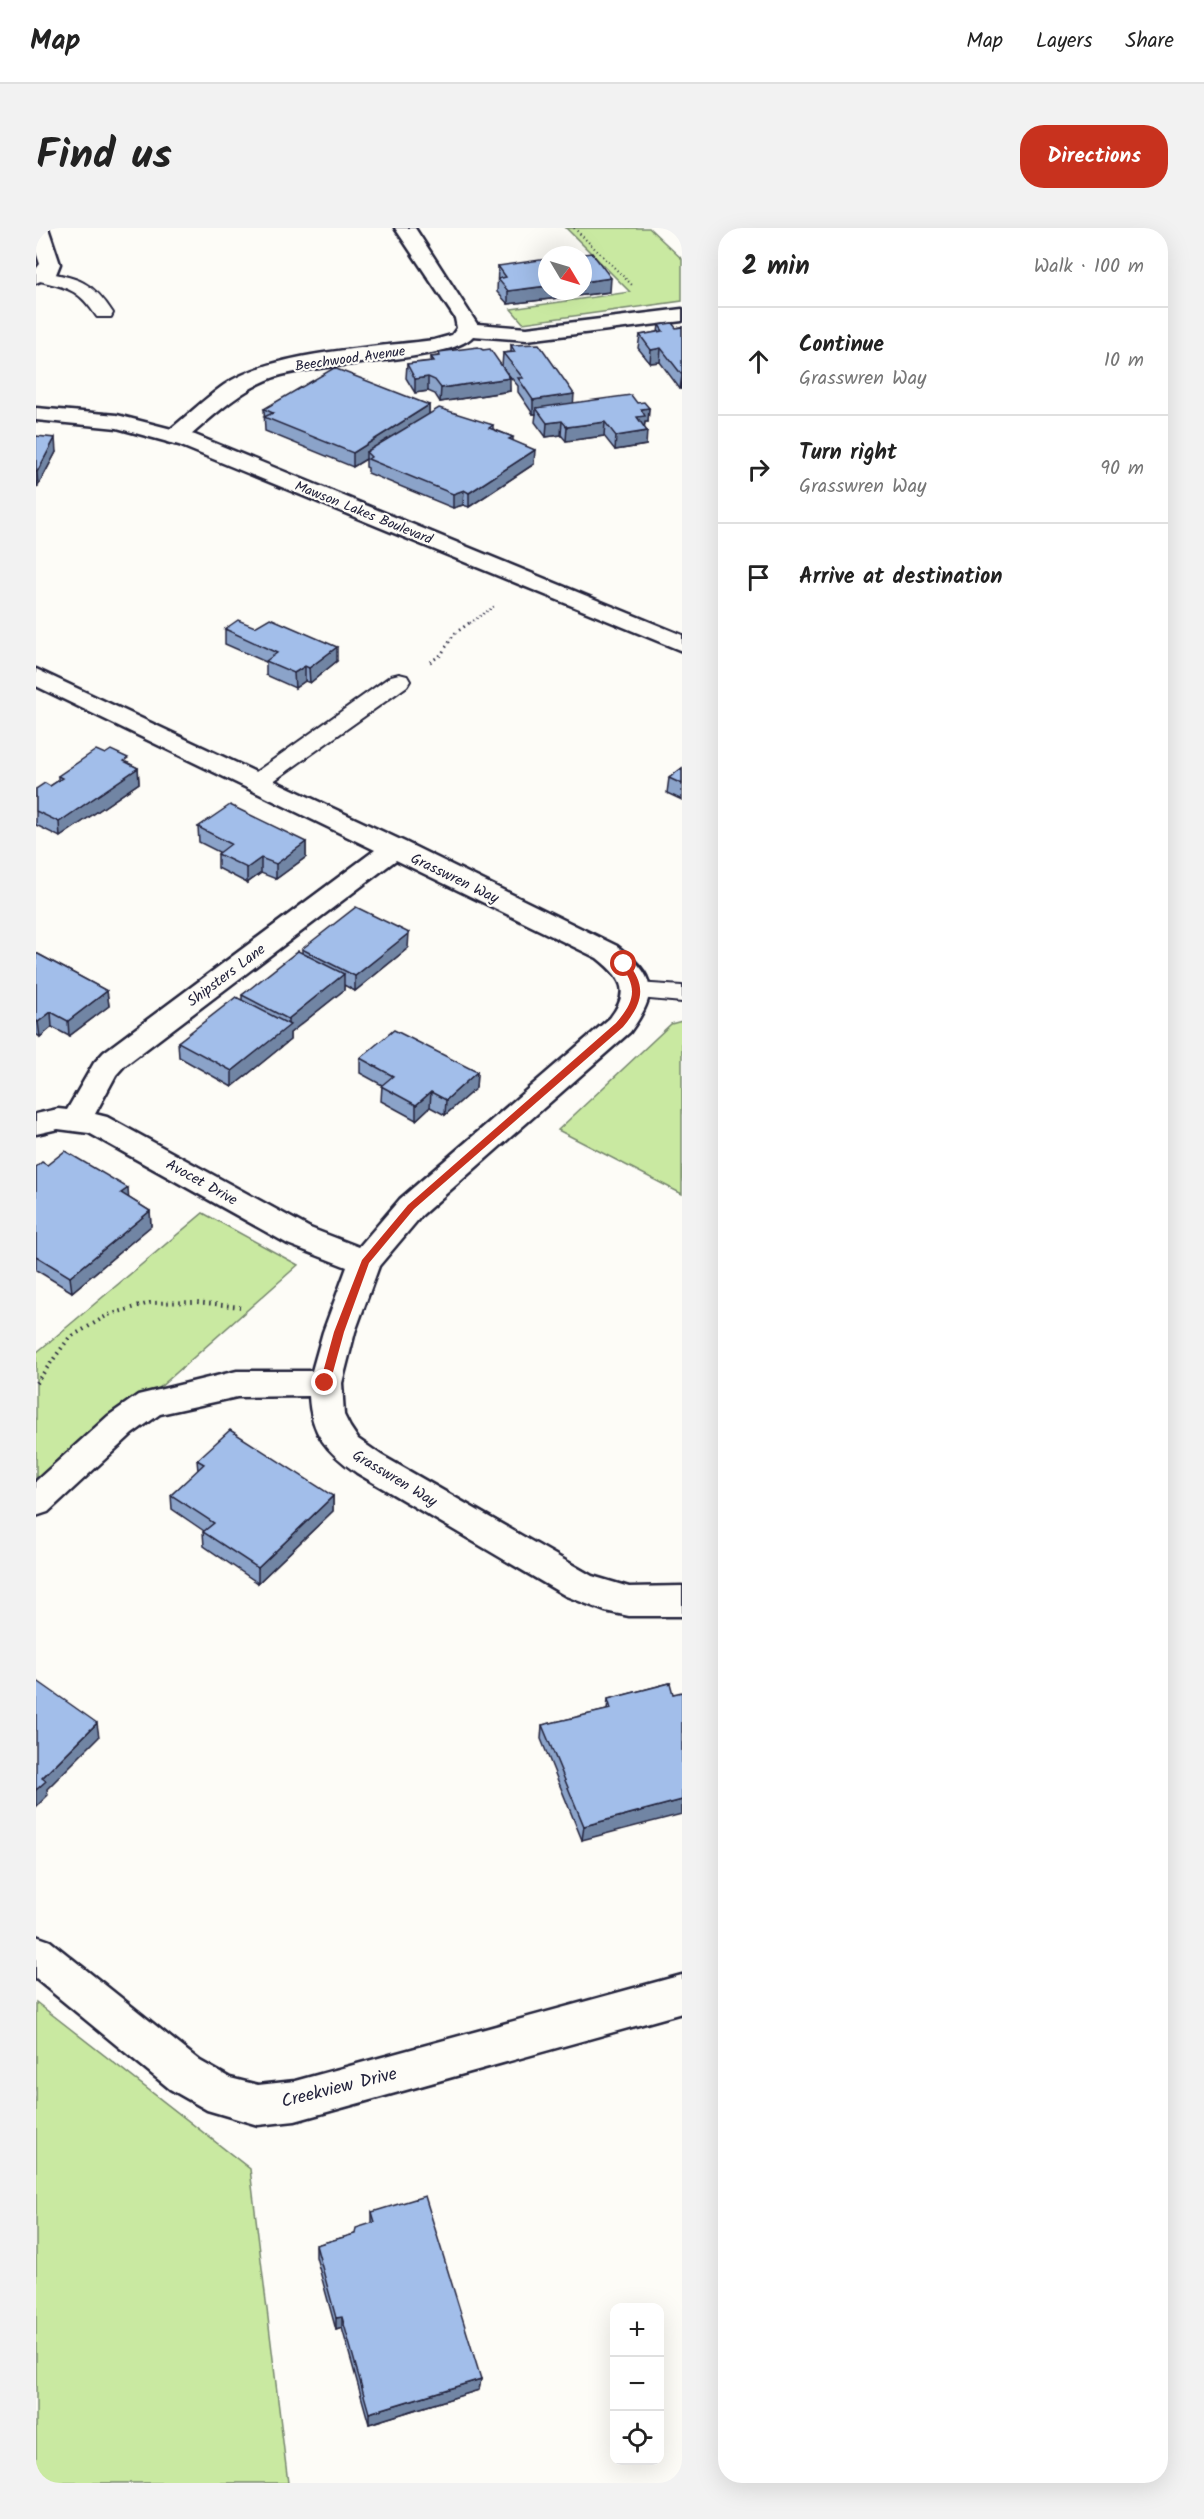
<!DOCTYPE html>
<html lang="en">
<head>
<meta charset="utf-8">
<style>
	body { margin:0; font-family:Kalam,sans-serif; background:#f2f2f2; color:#222 }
	.controls { position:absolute; right:18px; bottom:18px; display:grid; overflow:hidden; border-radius:12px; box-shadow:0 6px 24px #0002 }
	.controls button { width:54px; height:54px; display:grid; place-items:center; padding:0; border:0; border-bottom:2px solid #e0e0e0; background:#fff; color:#222; font:30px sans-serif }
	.compass { position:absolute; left:502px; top:18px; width:54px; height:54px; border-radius:50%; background:#fff; box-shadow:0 6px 24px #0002; rotate:128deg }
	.stop { position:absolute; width:18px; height:18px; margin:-14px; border:4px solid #c8321e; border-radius:50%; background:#fff }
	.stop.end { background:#c8321e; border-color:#fff; box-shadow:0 2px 6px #0008 }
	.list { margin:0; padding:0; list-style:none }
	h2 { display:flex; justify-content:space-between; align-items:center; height:78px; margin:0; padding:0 24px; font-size:26px }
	h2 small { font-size:20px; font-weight:400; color:#767676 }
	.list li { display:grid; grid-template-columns:39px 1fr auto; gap:18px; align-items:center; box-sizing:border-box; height:108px; padding:0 24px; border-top:2px solid #e0e0e0 }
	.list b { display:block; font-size:22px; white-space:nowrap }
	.list p { margin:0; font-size:20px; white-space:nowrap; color:#767676 }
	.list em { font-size:20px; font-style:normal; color:#767676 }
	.icon { flex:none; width:33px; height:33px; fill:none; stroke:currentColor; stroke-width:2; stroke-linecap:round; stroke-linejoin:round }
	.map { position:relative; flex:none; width:646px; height:2255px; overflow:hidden; border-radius:24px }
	header { display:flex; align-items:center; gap:36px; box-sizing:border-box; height:84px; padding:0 30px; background:#fff; border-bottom:2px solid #e0e0e0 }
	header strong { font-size:28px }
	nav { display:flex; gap:33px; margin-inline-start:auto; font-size:21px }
	.intro { display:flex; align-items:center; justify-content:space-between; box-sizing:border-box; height:144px; padding:0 36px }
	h1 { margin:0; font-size:42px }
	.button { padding:15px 27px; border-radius:24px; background:#c8321e; color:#fff; font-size:21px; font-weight:700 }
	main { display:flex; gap:36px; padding:0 36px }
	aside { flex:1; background:#fff; border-radius:24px; box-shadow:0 6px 24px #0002 }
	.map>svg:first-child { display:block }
	.green { fill:#c9e9a1; stroke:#76866e; stroke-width:1.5 }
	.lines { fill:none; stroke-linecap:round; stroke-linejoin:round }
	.service-casing { stroke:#22223b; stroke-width:4 }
	.minor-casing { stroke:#22223b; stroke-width:5 }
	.tertiary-casing { stroke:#22223b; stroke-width:5 }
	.path-far2 { stroke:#22223b; stroke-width:2; stroke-dasharray:1 3; stroke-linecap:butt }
	.path-far1 { stroke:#22223b; stroke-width:3; stroke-dasharray:1.5 4; stroke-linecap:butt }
	.path { stroke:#22223b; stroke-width:4; stroke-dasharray:1.5 4.5; stroke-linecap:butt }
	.service { fill:#fdfcf7; fill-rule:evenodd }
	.minor { fill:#fdfcf7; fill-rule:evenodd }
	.tertiary { fill:#fdfcf7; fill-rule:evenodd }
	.wall { fill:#8ba3c9; stroke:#22223b; stroke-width:1.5 }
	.shaded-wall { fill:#7185a4; stroke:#22223b; stroke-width:1.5 }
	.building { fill:#a2beea; stroke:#22223b; stroke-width:1.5 }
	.route { fill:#c8321e }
	.labels { text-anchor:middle; stroke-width:4.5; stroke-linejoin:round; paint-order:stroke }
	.far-street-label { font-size:14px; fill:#22223b; stroke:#fdfcf7 }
	.street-label { font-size:15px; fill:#22223b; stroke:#fdfcf7 }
	.near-street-label { font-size:18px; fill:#22223b; stroke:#fdfcf7 }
</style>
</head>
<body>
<header>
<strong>Map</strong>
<nav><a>Map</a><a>Layers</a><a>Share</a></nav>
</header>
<div class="intro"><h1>Find us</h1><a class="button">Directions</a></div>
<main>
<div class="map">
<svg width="646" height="2255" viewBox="0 0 646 2255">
	<rect width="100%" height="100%" fill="#fdfcf7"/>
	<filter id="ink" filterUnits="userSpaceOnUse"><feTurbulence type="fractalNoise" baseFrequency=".0167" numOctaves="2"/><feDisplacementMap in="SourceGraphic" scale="12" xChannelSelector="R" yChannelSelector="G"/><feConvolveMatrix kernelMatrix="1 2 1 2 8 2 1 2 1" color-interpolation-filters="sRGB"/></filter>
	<g filter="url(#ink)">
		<g class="green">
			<polygon points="530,0 613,0 646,31 646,73 487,95 475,81 594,64"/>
			<polygon points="646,793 646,966 522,902 635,796"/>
			<polygon points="167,985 262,1037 0,1269 0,1125"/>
			<polygon points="0,1774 214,1941 252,2255 0,2255"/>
		</g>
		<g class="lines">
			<g class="service-casing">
				<g id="service">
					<path d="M4,43C41,50 56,52 77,85L75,89H61C42,60 32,60 0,52V44Z"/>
					<polygon points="363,446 371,448 374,453 371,458 229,559 221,561 213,559 209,554 213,549 355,448"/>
					<polygon points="601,755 646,758 646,774 592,769 588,763 592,757"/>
				</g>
			</g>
			<g class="minor-casing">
				<g id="minor">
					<polygon points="0,0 12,0 24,36 20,46 0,55 0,41 4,36 0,24"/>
					<path d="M359,0H379L441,96L491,100L646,81V93L491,112L437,108C413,135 281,133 236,150C201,164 175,190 147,214L139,216L131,214L128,209L131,204C150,189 168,171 188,157C238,123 337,120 398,112L416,107L421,100L419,90Z"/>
					<path d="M0,441L369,614L581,718C620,748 623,764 594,804L386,987L343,1038L319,1104L306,1155L308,1187L314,1199L322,1211L345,1227L556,1348L593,1359L646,1358V1388H593L569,1383L530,1368L321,1245C291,1224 275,1206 273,1168L201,1169L124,1186L96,1206L12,1284L0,1288V1253L72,1188L102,1167L201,1143H276L287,1104L311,1039L252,1016L53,905L22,901L0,906V886L22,881L31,882L58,835L68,824L339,622L0,458ZM360,632L561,730C586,750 595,763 574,790L364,971L323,1019L274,1000L71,889L59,886L80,847L88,838Z"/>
					<polygon points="0,1708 14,1713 164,1833 194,1850 222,1857 259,1853 646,1747 646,1785 259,1893 222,1897 171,1882 134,1861 0,1751"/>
				</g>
			</g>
			<g class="tertiary-casing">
				<polygon id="tertiary" points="0,180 81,187 159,207 646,407 646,423 143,217 81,200 0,192"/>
			</g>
			<g class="path-far2">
				<polyline points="538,0 597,58"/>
				<polyline points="434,395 460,377"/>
			</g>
			<polyline class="path-far1" points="394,434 405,427 418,406 436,393"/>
			<polyline class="path" points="0,1155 33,1110 72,1087 114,1075 161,1074 204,1079"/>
			<use href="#service" class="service"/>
			<use href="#minor" class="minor"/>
			<use href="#tertiary" class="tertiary"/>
		</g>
		<g class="wall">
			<polygon points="462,38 574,64 472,76 461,64"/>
			<polygon points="623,97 640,100 646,99 646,161 644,161 624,134 614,135 602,120 604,107 622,104"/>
			<polygon points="475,117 537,175 601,175 613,180 612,194 609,194 608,199 610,217 579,222 568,208 530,213 525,207 510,209 499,194 500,186 497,186 482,164 482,158 472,146 474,163 404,174 399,166 392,163 379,165 370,150 371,136 395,133 395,129 447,122 466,138 467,125 475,124"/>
			<polygon points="393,177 393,186 457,197 457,201 477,209 477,213 498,236 433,279 427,277 417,280 332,245 332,240 330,239 330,231 317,239 229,203 228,181"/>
			<polygon points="0,208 20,224 2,258 0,259"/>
			<polygon points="189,401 301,433 274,455 269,453 259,460 230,447 230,434 189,416"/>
			<polygon points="92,535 102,540 103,555 24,609 0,597 0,561 14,558 22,553 22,548"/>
			<polygon points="646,540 646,572 631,565 633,550"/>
			<polygon points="162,599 270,614 270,629 240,651 225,645 211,655 182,640 182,626 183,624 163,614"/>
			<polygon points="372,720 319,763 308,757 308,762 254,805 254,812 196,859 143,829 142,814 206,772 206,767 266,725 266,721"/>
			<polygon points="0,725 71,763 73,778 33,808 16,799 4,809 0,806"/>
			<polygon points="324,830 441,844 440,860 409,887 394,879 380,892 345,873 346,857 324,845"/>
			<polygon points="11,937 93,970 114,983 115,998 36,1064 0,1042 0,939"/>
			<polygon points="161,1232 297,1268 297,1283 222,1355 168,1318 167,1304 168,1303 136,1281 135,1267 162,1243"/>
			<polygon points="634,1455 546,1612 505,1511 506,1497 571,1482 572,1471"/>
			<polygon points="336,1984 445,2151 443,2162 333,2196 306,2100 300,2102 280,2029 280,2017 319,2006 336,1995"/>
		</g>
		<g class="shaded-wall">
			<polygon points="575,50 574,64 472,76 472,63 511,58 511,63 547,63 547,54"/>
			<polygon points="625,120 624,134 614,135 615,122"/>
			<polygon points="646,147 646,161 644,161"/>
			<polygon points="392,149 392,163 379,165 379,151"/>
			<polygon points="474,150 474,163 404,174 405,160"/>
			<polygon points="538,166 537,180 500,180 500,186 497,186 497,172"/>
			<polygon points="393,177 393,191 330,224 330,231 317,239 317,225"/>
			<polygon points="613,180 612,194 609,194 608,202 601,189 605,181"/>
			<polygon points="526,193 525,207 510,209 511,195"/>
			<polygon points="569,194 568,208 530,213 531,199"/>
			<polygon points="611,203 610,217 579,222 580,208"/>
			<polygon points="19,210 20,224 2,258 1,244"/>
			<polygon points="499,222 498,236 433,279 433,265"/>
			<polygon points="428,262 427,277 417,280 417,266"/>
			<polygon points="301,419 301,433 274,455 273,440"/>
			<polygon points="269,438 269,453 259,460 258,445"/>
			<polygon points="102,540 103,555 24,609 23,594"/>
			<polygon points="270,614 270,629 240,651 240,636"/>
			<polygon points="225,630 225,645 211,655 211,640"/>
			<polygon points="373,705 372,720 319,763 319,748"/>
			<polygon points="308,746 308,762 254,805 254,812 196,859 196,843 252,798 252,791"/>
			<polygon points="71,763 73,778 33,808 32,793"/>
			<polygon points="15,784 16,799 4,809 2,794"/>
			<polygon points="441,844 440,860 409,887 410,872"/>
			<polygon points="395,864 394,879 380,892 380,877"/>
			<polygon points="92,960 93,975 85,965"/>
			<polygon points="114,983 115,998 36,1064 34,1049"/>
			<polygon points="297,1268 297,1283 222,1355 222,1340"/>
			<polygon points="61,1495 63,1509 11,1561 12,1567 0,1579 0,1562 6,1550"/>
			<polygon points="646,1572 646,1586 546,1612 548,1598"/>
			<polygon points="306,2089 306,2100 300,2102 300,2090"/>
			<polygon points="445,2151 443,2162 333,2196 333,2185"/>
		</g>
		<g class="building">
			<polygon points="556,25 575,50 547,54 547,27 539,27"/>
			<polygon points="511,31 511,58 472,63 462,51 470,49 462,38"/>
			<polygon points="636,95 640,100 646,99 646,147 625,120 615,122 604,107 627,103 623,97"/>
			<polygon points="503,116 538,166 497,172 482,150 487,150 467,125 479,124 475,117"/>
			<polygon points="442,119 447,122 454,121 474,150 405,160 399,152 392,149 379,151 371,136 398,133 395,129 404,128 403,124"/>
			<polygon points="298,140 393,177 317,225 228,189 237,185 228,181"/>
			<polygon points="595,167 601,175 608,174 613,180 605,181 609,188 601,189 611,203 580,208 569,194 531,199 526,193 511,195 500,180"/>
			<polygon points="403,180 457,197 453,200 477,209 473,211 499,222 433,265 428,262 417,266 332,231 335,229 330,224"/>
			<polygon points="0,208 19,210 1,244 0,244"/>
			<polygon points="234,390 301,419 273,440 269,438 258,445 230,433 241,425 189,401 202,392 219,399"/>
			<polygon points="60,522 69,526 75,522 92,530 88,533 102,540 23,594 0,583 0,561 9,555 14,558 26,550 22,548"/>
			<polygon points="646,540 646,556 633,550"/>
			<polygon points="194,577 270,614 240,636 225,630 211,640 182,626 195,616 162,599"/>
			<polygon points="320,679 373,705 319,748 266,721"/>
			<polygon points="262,723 308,746 252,791 206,767"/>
			<polygon points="0,725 71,763 32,793 15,784 2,794 0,792"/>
			<polygon points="200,769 254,797 196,843 142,814"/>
			<polygon points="358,802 441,844 410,872 395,864 380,877 345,858 357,848 324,830"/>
			<polygon points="29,923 92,960 85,965 114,983 34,1049 0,1028 0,939 6,934 11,937"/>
			<polygon points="194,1202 297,1268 222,1340 167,1304 178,1295 135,1267 168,1236 161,1232"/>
			<polygon points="0,1452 61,1495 6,1550 10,1553 0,1562"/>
			<polygon points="634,1455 637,1466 646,1464 646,1572 548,1598 506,1497 575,1481 572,1471"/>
			<polygon points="389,1968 445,2151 333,2185 306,2089 300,2090 280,2017 319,2006 320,2000 339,1994 336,1984"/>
		</g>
	</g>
	<path class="route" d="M585,734H591C612,759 606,776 587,799L378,981L333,1035L308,1104L294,1155L293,1157H286L284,1155L298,1104L326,1032L372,977L580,795C599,773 602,760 584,736Z"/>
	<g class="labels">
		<g class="far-street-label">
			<text transform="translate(314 130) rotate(-8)" y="5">Beechwood Avenue</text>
			<text transform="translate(328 284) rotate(22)" y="5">Mawson Lakes Boulevard</text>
		</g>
		<g class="street-label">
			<text transform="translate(419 650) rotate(26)" y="5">Grasswren Way</text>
			<text transform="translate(190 747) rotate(-37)" y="5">Shipsters Lane</text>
			<text transform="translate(166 954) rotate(29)" y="5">Avocet Drive</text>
			<text transform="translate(359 1250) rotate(31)" y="5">Grasswren Way</text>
		</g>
		<g class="near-street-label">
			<text transform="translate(303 1859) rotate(-14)" y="6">Creekview Drive</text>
		</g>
	</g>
</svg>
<div class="controls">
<button>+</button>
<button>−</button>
<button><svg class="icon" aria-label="locate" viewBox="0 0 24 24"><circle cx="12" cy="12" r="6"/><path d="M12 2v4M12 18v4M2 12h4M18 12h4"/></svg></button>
</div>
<svg class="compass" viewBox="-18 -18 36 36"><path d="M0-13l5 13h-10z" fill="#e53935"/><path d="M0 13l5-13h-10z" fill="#767676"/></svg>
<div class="stop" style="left:588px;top:736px"></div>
<div class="stop end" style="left:289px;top:1155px"></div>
</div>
<aside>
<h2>2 min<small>Walk · 100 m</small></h2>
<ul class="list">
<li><svg class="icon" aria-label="ahead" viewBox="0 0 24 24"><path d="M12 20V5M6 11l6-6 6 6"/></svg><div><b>Continue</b><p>Grasswren Way</p></div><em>10 m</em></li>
<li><svg class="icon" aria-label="right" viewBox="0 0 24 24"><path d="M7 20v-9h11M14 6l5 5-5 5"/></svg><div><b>Turn right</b><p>Grasswren Way</p></div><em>90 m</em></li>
<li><svg class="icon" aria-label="arrive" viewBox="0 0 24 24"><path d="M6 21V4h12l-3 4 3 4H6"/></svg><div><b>Arrive at destination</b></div></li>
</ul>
</aside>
</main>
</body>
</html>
